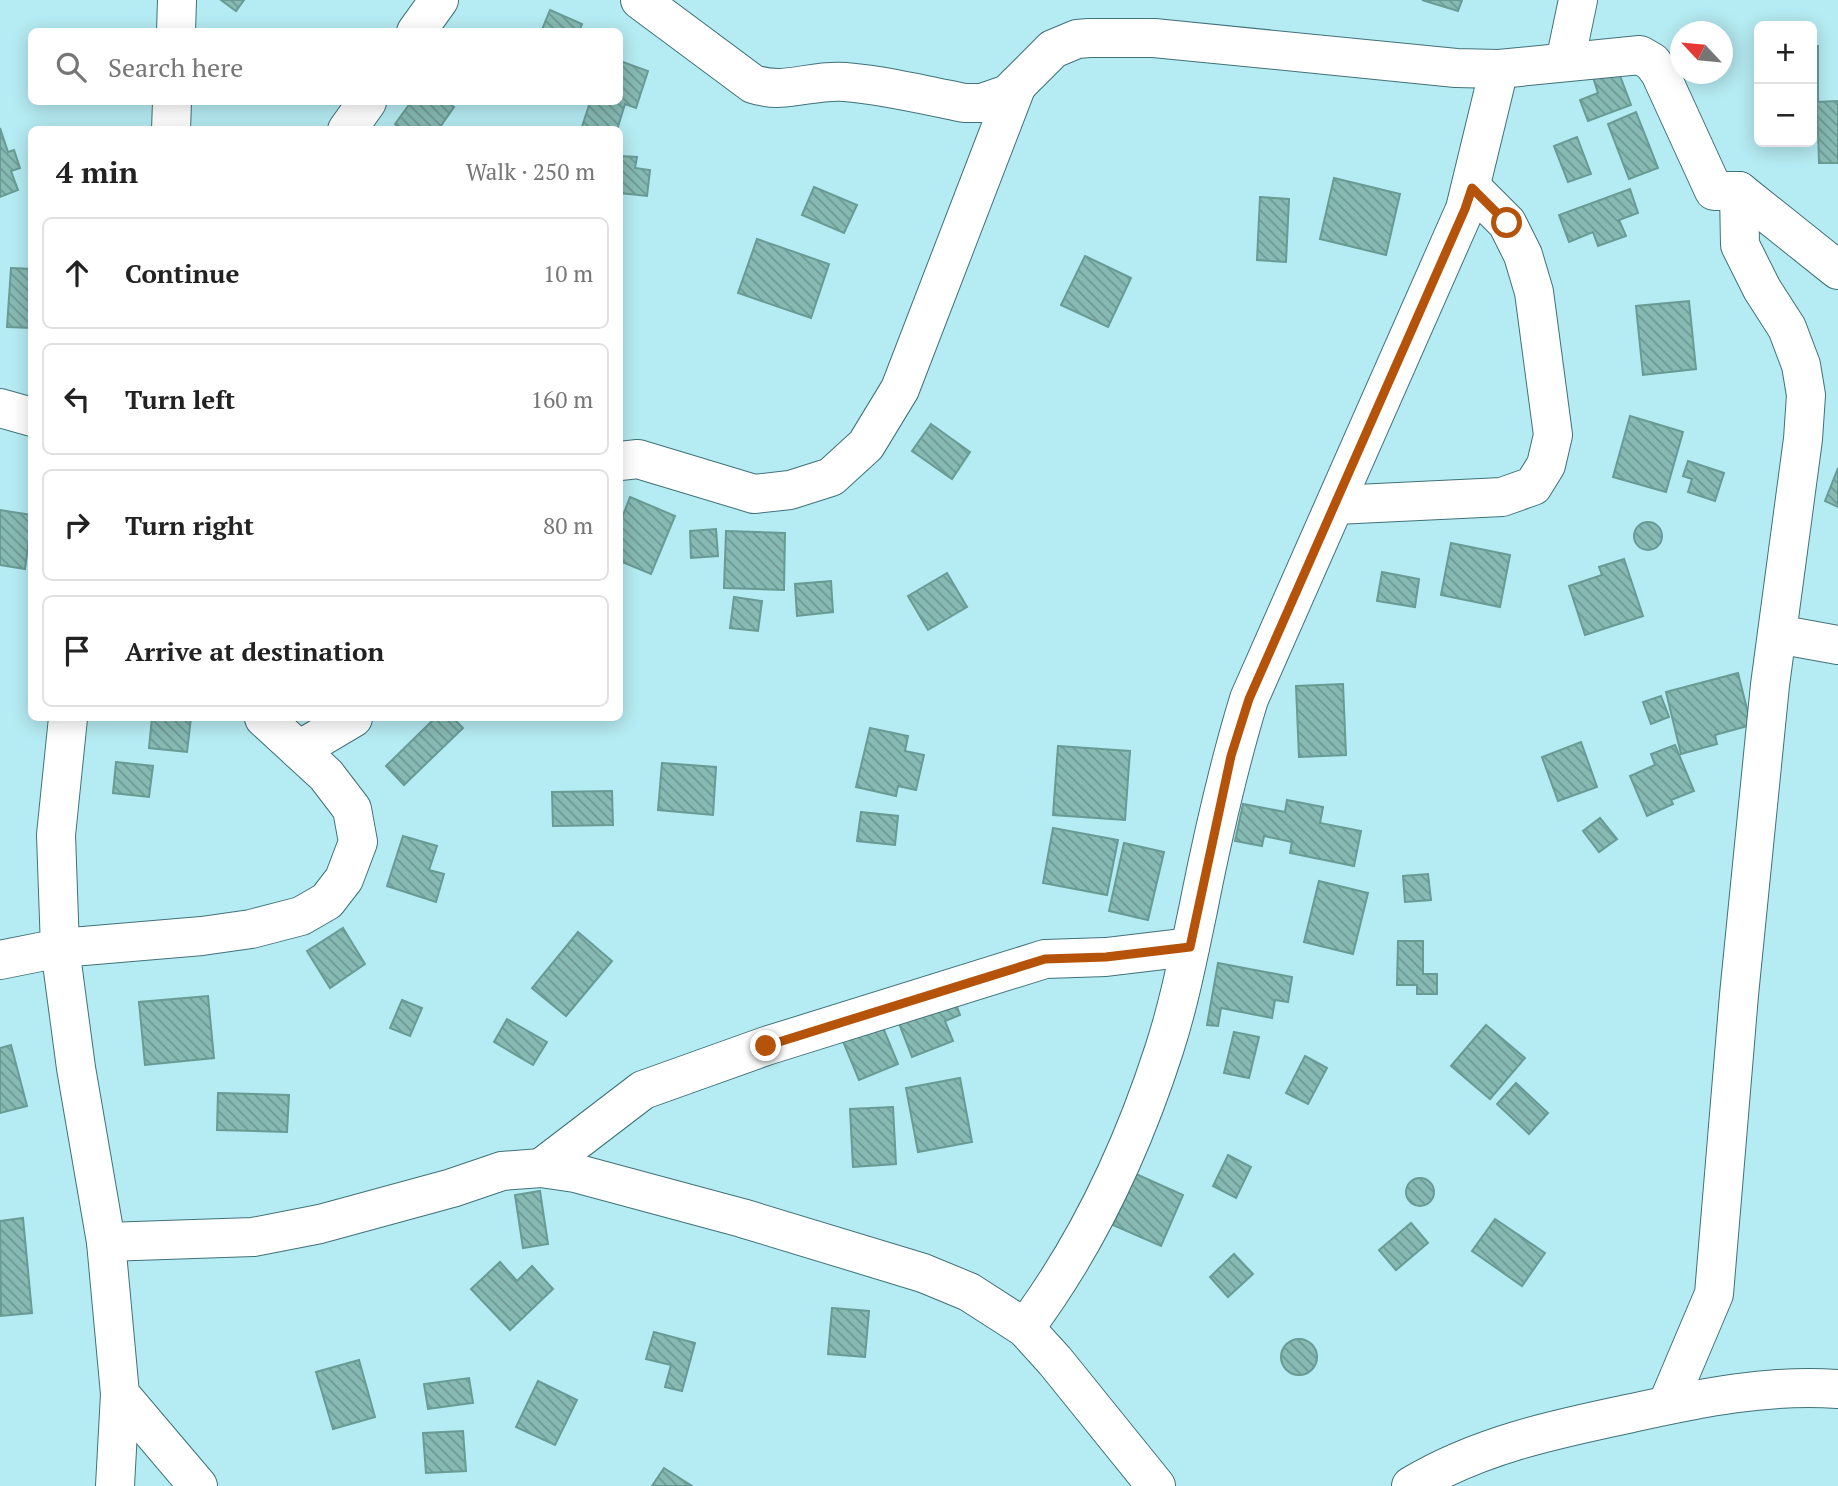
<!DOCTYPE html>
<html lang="en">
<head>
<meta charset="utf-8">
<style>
	body { margin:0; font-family:"PT Serif",serif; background:#f6f6f6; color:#222 }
	.controls { position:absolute; right:21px; top:21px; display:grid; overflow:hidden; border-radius:10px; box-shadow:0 4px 18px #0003 }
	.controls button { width:63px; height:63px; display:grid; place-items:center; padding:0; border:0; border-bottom:2px solid #e0e0e0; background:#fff; color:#222; font:35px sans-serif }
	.compass { position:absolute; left:1670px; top:21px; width:63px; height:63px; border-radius:50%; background:#fff; box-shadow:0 4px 18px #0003; rotate:296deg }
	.stop { position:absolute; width:21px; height:21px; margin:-16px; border:5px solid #b45309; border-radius:50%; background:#fff }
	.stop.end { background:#b45309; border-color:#fff; box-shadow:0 2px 7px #0008 }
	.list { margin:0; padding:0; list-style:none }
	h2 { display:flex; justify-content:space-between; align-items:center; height:91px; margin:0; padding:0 28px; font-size:30px }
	h2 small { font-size:23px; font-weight:400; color:#767676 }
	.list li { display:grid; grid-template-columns:46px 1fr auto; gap:21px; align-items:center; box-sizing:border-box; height:112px; margin:0 14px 14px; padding:0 14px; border:2px solid #e0e0e0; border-radius:10px }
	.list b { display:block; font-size:26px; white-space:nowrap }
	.list em { font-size:23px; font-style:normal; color:#767676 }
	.icon { flex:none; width:38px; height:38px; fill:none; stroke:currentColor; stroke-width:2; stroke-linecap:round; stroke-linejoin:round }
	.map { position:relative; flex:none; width:1838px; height:1486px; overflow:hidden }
	.search { position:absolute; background:#fff; box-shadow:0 4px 18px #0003; left:28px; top:28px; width:595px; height:77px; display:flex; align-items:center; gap:18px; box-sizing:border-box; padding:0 24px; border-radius:10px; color:#767676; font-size:26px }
	.panel { position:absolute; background:#fff; box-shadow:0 4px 18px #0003; left:28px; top:126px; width:595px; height:595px; border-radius:10px }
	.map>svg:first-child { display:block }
	.building { fill:url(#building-back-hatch); stroke:#689b94; stroke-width:2 }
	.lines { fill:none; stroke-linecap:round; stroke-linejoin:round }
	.minor-casing { stroke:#407278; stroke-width:40 }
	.tertiary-casing { stroke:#407278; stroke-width:40 }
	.minor { stroke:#fff; stroke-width:38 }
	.tertiary { stroke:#fff; stroke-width:38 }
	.route { stroke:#b45309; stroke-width:9 }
</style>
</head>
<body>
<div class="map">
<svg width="1838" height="1486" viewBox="0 0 1838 1486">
	<defs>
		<pattern id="building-back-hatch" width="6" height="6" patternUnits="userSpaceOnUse" patternTransform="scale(1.75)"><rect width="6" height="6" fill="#86bab3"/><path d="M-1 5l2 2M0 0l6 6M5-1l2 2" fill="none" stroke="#6d9893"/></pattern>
	</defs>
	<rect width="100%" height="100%" fill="#b5ebf2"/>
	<g class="building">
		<polygon points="221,0 244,0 236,11"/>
		<polygon points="1422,0 1462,0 1458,11"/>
		<polygon points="550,10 582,24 579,32 541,32"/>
		<rect x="1812" y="46" width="6" height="56"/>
		<polygon points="620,61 648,71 636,108 625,104 617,130 581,130 590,102 620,102"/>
		<polygon points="1616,65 1631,105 1588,121 1580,100 1598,93 1592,74"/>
		<polygon points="1838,101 1838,163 1819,163 1817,102"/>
		<polygon points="411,102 446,102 454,107 438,130 402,130 395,124"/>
		<polygon points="1636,112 1658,168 1629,179 1608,124"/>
		<polygon points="0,128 8,152 14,150 20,168 11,171 18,190 0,197"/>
		<polygon points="1577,137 1591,174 1568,182 1554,146"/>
		<polygon points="620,156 637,157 635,168 650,170 647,196 620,193"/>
		<polygon points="1334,178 1400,194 1386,255 1320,239"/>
		<polygon points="814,187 857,205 844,233 802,215"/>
		<polygon points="1630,189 1638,213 1619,220 1626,236 1598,246 1593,232 1569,242 1559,215"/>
		<polygon points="1260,197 1289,199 1286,262 1257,260"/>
		<polygon points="757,239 829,264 811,318 738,293"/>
		<polygon points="1085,256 1131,278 1108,327 1061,305"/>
		<polygon points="11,268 32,269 32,328 7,327"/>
		<polygon points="1689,301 1696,369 1643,375 1636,306"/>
		<polygon points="1630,416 1683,432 1666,492 1613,477"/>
		<polygon points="931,424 970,452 952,479 912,451"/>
		<polygon points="1688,461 1724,473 1715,501 1688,492 1692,479 1683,476"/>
		<polygon points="1838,468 1838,507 1825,501"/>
		<polygon points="630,497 675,516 651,574 620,561 620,523"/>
		<polygon points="0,510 32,515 25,569 0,565"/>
		<circle cx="1648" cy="536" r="14"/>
		<polygon points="716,529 718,556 691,558 690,531"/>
		<polygon points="726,531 785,533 784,590 724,588"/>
		<polygon points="1451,543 1510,555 1500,607 1441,595"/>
		<polygon points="1624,559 1643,616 1585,635 1569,586 1602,575 1599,567"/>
		<polygon points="1382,572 1419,579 1415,607 1377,601"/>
		<polygon points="947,573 967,607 928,630 908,596"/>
		<polygon points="831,581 833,612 797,616 795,584"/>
		<polygon points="734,597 762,601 758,631 730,628"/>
		<polygon points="1738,673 1751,725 1715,735 1717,744 1681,754 1666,692"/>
		<polygon points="1343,684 1346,755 1299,757 1296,686"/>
		<polygon points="1661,696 1669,717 1651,724 1643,702"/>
		<polygon points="152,718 191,718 187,752 149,748"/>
		<polygon points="435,718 453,718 463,728 404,785 386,766"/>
		<polygon points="870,728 908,736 905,751 924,755 916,790 898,786 896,796 856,787"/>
		<polygon points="1581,742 1597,787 1558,801 1542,757"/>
		<polygon points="1675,745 1694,791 1671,800 1673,804 1647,816 1630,776 1655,765 1651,754"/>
		<polygon points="1058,746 1130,751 1125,820 1053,815"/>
		<polygon points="116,762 153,766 149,797 113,793"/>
		<polygon points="662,763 716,767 713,815 658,810"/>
		<polygon points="612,791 613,825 553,826 552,792"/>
		<polygon points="1287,800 1323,807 1320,823 1361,831 1354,866 1290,853 1292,842 1264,836 1262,846 1235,841 1243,804 1285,812"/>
		<polygon points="861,812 898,816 895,845 857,841"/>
		<polygon points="1600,818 1617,839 1599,852 1583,831"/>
		<polygon points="1053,828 1118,840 1107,895 1043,883"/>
		<polygon points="403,836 437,846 429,870 444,874 436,902 387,886"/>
		<polygon points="1124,843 1164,852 1148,920 1109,911"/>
		<polygon points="1428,874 1431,900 1405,902 1403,876"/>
		<polygon points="1319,881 1368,893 1353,954 1304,942"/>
		<polygon points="343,928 365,964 330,988 307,951"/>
		<polygon points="578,932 612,961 566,1016 532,988"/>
		<polygon points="1398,941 1423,941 1423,974 1437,974 1437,994 1417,994 1417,985 1397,985"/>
		<polygon points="1218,963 1292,977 1288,1002 1275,1000 1272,1018 1221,1008 1218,1026 1207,1025"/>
		<polygon points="951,991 960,1015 945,1021 953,1041 912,1057 895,1013"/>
		<polygon points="208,996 214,1058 145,1065 139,1002"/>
		<polygon points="402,1000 422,1008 410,1036 390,1028"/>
		<polygon points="879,1018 898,1064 859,1080 840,1034"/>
		<polygon points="507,1019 547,1042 533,1065 494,1042"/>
		<polygon points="1486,1025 1525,1058 1490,1099 1451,1066"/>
		<polygon points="1234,1032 1259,1037 1249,1078 1224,1073"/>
		<polygon points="11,1045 27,1106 0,1113 0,1048"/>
		<polygon points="1305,1056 1327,1068 1308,1104 1286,1093"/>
		<polygon points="960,1078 972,1142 918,1152 906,1088"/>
		<polygon points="1516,1083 1548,1113 1529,1134 1497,1104"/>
		<polygon points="218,1093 289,1095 287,1132 217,1130"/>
		<polygon points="893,1107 896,1164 853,1167 850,1109"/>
		<polygon points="1228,1155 1251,1167 1236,1198 1213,1186"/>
		<polygon points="1136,1174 1183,1195 1161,1246 1113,1225"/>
		<circle cx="1420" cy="1192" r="14"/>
		<polygon points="540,1191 548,1244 523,1248 515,1195"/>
		<polygon points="23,1218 32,1313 1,1316 0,1221"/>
		<polygon points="1495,1219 1545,1253 1522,1286 1472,1251"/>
		<polygon points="1411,1223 1428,1243 1396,1270 1379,1250"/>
		<polygon points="1234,1254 1253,1274 1228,1297 1210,1277"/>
		<polygon points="500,1262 517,1281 532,1266 553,1289 510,1330 471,1289"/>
		<polygon points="832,1308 869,1311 865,1357 828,1354"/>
		<polygon points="654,1332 695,1343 682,1391 665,1387 671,1365 646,1359"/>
		<circle cx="1299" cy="1357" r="18"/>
		<polygon points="359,1360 375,1417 333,1429 316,1372"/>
		<polygon points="469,1378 473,1403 428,1409 424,1384"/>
		<polygon points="538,1381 577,1400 555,1445 516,1427"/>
		<polygon points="463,1431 466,1471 426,1473 423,1433"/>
		<polygon points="664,1468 692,1486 652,1486"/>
	</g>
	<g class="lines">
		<g class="minor-casing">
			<g id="minor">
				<path d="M640,0L753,84C786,95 811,79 845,82C883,85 926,95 964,103H982L1008,94L1053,49L1077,39L1089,38H1154L1456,68L1499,69L1640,55L1652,62L1660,73L1714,191H1739L1838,270"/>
				<polyline points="416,32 439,0"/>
				<polyline points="1565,62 1578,0"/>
				<polyline points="347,130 367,102"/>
				<polyline points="0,408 32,417"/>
				<polyline points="620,461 638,459 754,494 790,490 831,477 866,445 900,389 1017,85"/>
				<polyline points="1336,505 1502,497 1533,486 1546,465 1553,435 1534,292 1523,255 1507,223 1472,188"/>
				<polyline points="1777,634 1838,645"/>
				<polyline points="299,750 353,718"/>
				<polyline points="0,960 60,948 202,936 251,929 301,916 327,901 344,879 358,842 352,809 326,775 264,718"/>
				<polyline points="541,1168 643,1090 766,1046 1045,959 1106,957 1190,947"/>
				<polyline points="106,1242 253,1237 320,1224 452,1188 502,1171 541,1168 575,1173 742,1218 923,1273 969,1292 1025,1328 1055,1361 1156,1486"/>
				<path d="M1025,1328C1087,1245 1132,1149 1164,1050C1179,1004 1188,957 1198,910C1212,839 1228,768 1249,699L1465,209L1499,69"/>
				<polyline points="1667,1405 1714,1294 1739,995 1770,685 1803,439 1806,395 1801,365 1787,328 1762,289 1740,245 1739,191"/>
				<path d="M1411,1486C1479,1445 1556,1429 1632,1413C1700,1398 1768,1384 1838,1389"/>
			</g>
		</g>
		<g class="tertiary-casing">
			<g id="tertiary">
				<polyline points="176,32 177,0"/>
				<polyline points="171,130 172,102"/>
				<polyline points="68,718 56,835 60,948 76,1068 106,1242 120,1394 198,1486"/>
				<polyline points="115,1486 120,1394"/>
			</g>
		</g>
		<use href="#minor" class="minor"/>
		<use href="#tertiary" class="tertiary"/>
	</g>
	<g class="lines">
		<polyline class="route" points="766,1046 1045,959 1106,957 1190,947 1231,756 1249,699 1465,209 1472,188 1507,223"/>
	</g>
</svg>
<div class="controls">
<button>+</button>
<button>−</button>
</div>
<svg class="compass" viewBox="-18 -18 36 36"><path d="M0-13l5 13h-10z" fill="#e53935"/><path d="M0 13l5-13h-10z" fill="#767676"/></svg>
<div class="stop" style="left:1507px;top:223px"></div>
<div class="stop end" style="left:766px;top:1046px"></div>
<div class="search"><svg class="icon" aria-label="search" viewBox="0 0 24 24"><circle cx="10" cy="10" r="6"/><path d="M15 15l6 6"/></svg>Search here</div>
<section class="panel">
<h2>4 min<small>Walk · 250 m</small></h2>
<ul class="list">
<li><svg class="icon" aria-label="ahead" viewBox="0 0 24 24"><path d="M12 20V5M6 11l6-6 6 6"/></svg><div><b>Continue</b></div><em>10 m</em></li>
<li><svg class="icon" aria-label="left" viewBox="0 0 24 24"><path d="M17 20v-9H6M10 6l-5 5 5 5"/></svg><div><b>Turn left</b></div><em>160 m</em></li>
<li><svg class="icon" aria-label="right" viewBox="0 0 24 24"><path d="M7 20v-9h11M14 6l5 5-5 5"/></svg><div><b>Turn right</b></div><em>80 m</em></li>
<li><svg class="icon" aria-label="arrive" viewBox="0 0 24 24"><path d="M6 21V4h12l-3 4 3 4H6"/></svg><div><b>Arrive at destination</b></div></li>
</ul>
</section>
</div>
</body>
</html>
